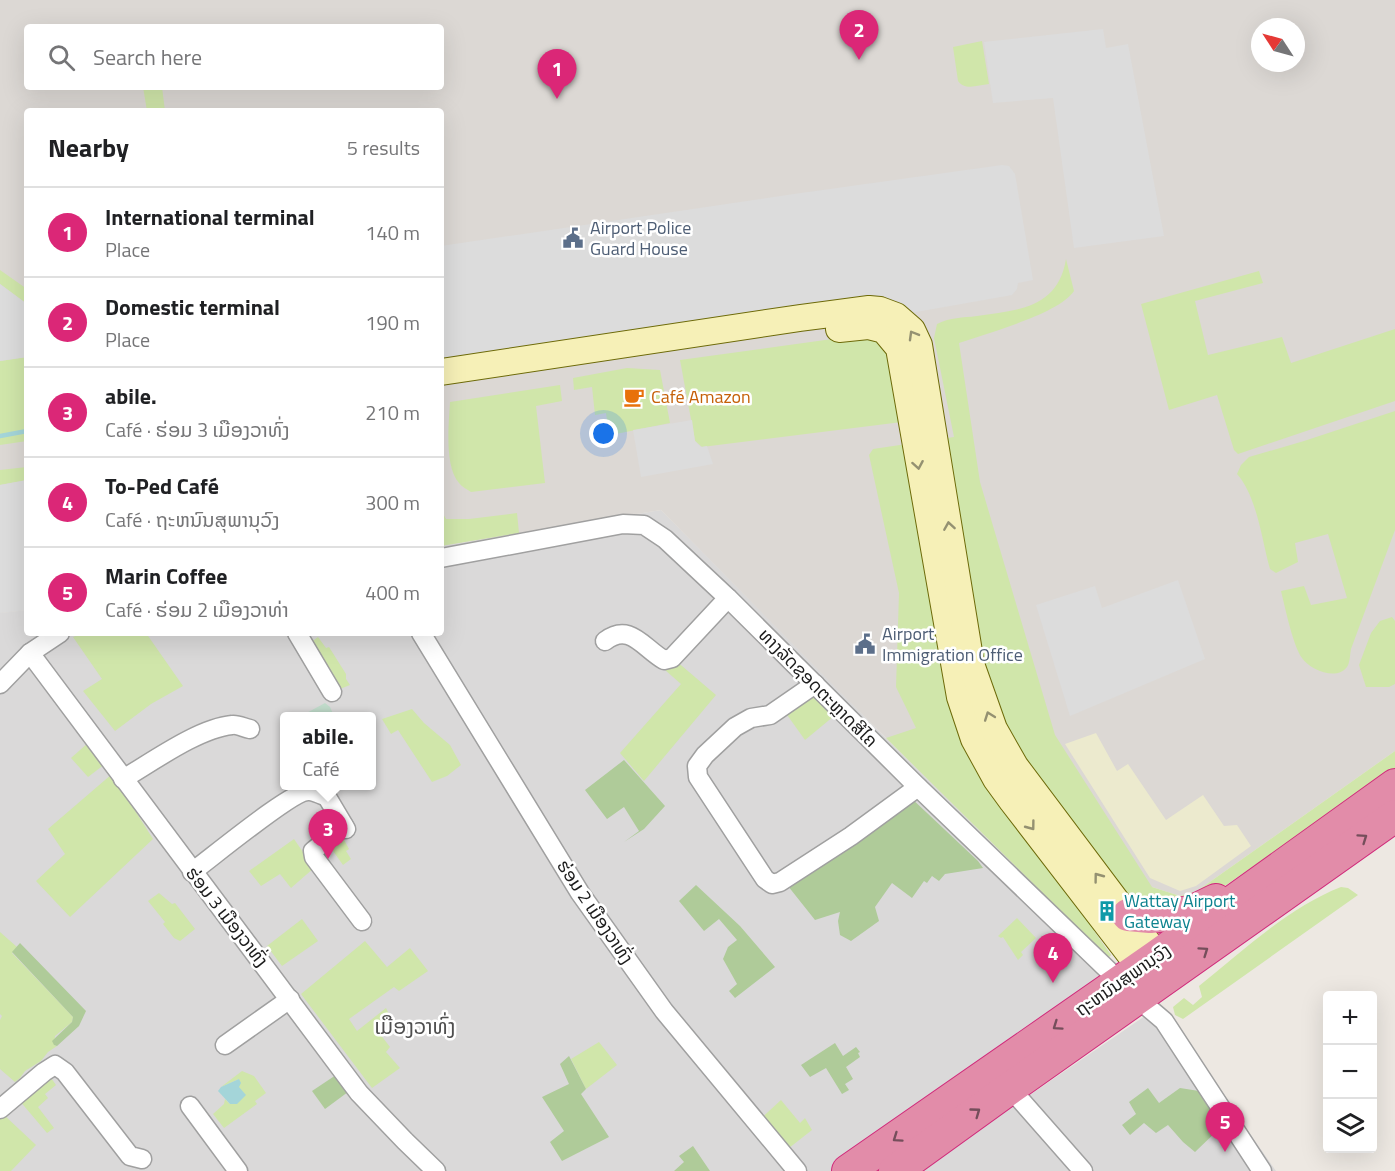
<!DOCTYPE html>
<html lang="en">
<head>
<meta charset="utf-8">
<style>
	body { margin:0; font-family:"Titillium Web","Noto Sans Lao",sans-serif; background:#f6f6f6; color:#202124 }
	.controls { position:absolute; right:18px; bottom:18px; display:grid; overflow:hidden; border-radius:6px; box-shadow:0 6px 24px #0002 }
	.controls button { width:54px; height:54px; display:grid; place-items:center; padding:0; border:0; border-bottom:2px solid #e0e0e0; background:#fff; color:#202124; font:30px sans-serif }
	.compass { position:absolute; left:1251px; top:18px; width:54px; height:54px; border-radius:50%; background:#fff; box-shadow:0 6px 24px #0002; rotate:306deg }
	.you { position:absolute; left:604px; top:434px; width:21px; height:21px; margin:-15px; border:4px solid #fff; border-radius:50%; background:#1a73e8; box-shadow:0 0 0 9px #1a73e833 }
	.badge { display:grid; place-items:center; width:39px; height:39px; border-radius:50%; background:#db2777; color:#fff; font-size:20px; font-weight:700 }
	.pin { position:absolute; translate:-50% -50px; filter:drop-shadow(0 2px 3px #0008) }
	.pin::after { content:''; position:absolute; top:32px; width:21px; height:18px; background:inherit; clip-path:polygon(0 0,100% 0,50% 100%) }
	.popup { position:absolute; left:280px; top:712px; width:96px; height:78px; box-sizing:border-box; display:grid; place-content:center; border-radius:6px; background:#fff; filter:drop-shadow(0 2px 4px #0005); font-size:20px; white-space:nowrap; color:#757577 }
	.popup b { font-size:22px; color:#202124 }
	.popup::after { content:''; position:absolute; left:50%; top:100%; margin-left:-12px; border:12px solid transparent; border-top-color:#fff }
	.list { margin:0; padding:0; list-style:none }
	h2 { display:flex; justify-content:space-between; align-items:center; height:78px; margin:0; padding:0 24px; font-size:26px }
	h2 small { font-size:20px; font-weight:400; color:#757577 }
	.list li { display:grid; grid-template-columns:39px 1fr auto; gap:18px; align-items:center; box-sizing:border-box; height:90px; padding:0 24px; border-top:2px solid #e0e0e0 }
	.list b { display:block; font-size:22px; white-space:nowrap }
	.list p { margin:0; font-size:20px; white-space:nowrap; color:#757577 }
	.list em { font-size:20px; font-style:normal; color:#757577 }
	.icon { flex:none; width:33px; height:33px; fill:none; stroke:currentColor; stroke-width:2; stroke-linecap:round; stroke-linejoin:round }
	.map { position:relative; flex:none; width:1395px; height:1171px; overflow:hidden }
	.search { position:absolute; background:#fff; box-shadow:0 6px 24px #0002; left:24px; top:24px; width:420px; height:66px; display:flex; align-items:center; gap:15px; box-sizing:border-box; padding:0 21px; border-radius:6px; color:#757577; font-size:22px }
	.panel { position:absolute; background:#fff; box-shadow:0 6px 24px #0002; left:24px; top:108px; width:420px; height:528px; border-radius:6px }
	.map>svg:first-child { display:block }
	.residential { fill:#dad9d9; fill-rule:evenodd }
	.airport { fill:#dcd8d4; fill-rule:evenodd }
	.farmland { fill:#eceace }
	.grass { fill:#d0e6aa }
	.forest { fill:#afcb99 }
	.wetland { fill:#c0dbca }
	.parking { fill:#dcdcdc }
	.water { fill:#a4d5d9 }
	.lines { fill:none; stroke-linecap:round; stroke-linejoin:round }
	.stream { stroke:#a4d5d9; stroke-width:4.5 }
	.street-casing { stroke:#a0a0a0; stroke-width:21 }
	.secondary-casing { stroke:#6d6a09; stroke-width:28 }
	.highway-casing { stroke:#d02b7b; stroke-width:34 }
	.street { stroke:#fff; stroke-width:18 }
	.secondary { stroke:#f6f0b7; stroke-width:26 }
	.highway { stroke:#e28ca9; stroke-width:32 }
	.oneway { stroke:#949171 }
	.oneway2 { stroke:#754e5b }
	.labels { text-anchor:middle; stroke-width:5; stroke-linejoin:round; paint-order:stroke }
	.service-label { font-size:18px; fill:#4e5e75; stroke:#fff; text-anchor:start }
	.food-label { font-size:18px; fill:#c56008; stroke:#fff; text-anchor:start }
	.street-label { font-size:18px; fill:#1c1c1c; stroke:#fff }
	.culture-label { font-size:18px; fill:#0d838f; stroke:#fff; text-anchor:start }
	.quarter-label { font-size:21px; fill:#4f4f4f; stroke:#fff }
</style>
</head>
<body>
<div class="map">
<svg width="1395" height="1171" viewBox="0 0 1395 1171">
	<rect width="100%" height="100%" fill="#ede8e2"/>
	<g class="residential">
		<path d="M661,510L886,738L1066,916L1107,959L1095,988L838,1171H0V613L27,610V633H441V546ZM284,716H372V786H284Z"/>
		<polygon points="1162,1008 1276,1171 919,1171 1145,1016"/>
	</g>
	<path class="airport" d="M0,0H1395V751L1197,891L1180,896L1152,887L1094,931L1111,955L1107,959L1066,916L845,697L661,510L441,546V111H27V610L0,613ZM27,27H441V87H27ZM1260,27H1296V63H1260Z"/>
	<polygon class="farmland" points="1096,733 1117,771 1128,764 1166,820 1203,795 1224,826 1237,825 1251,846 1196,886 1180,891 1150,878 1065,744"/>
	<g class="grass">
		<path d="M982,41L989,84C978,85 965,91 958,81L953,47Z"/>
		<polygon points="143,87 162,87 165,111 147,111"/>
		<path d="M1066,259L1074,291C1059,314 987,333 959,343L980,482L1055,735L1152,887L1180,896L1197,891L1395,751V769L1213,894L1130,904L1094,931L1111,955L1107,959L1066,916L886,738L916,728L896,687L899,593L869,455L873,449L954,437L934,338L937,324C951,317 962,318 977,316C1019,310 1058,308 1066,259Z"/>
		<polygon points="0,270 27,289 27,304 0,284"/>
		<polygon points="1259,271 1263,283 1195,301 1208,355 1282,337 1291,363 1395,329 1395,401 1238,454 1234,450 1217,395 1169,410 1141,304"/>
		<polygon points="861,335 874,339 888,351 902,422 702,447 695,441 680,360"/>
		<polygon points="27,357 27,441 0,445 0,361"/>
		<polygon points="627,368 660,370 670,423 616,434 615,425 608,426 606,413 595,415 592,387 574,390 573,378"/>
		<path d="M560,385L562,401L536,406L545,483L471,492C467,489 462,487 459,483C444,466 449,423 450,402Z"/>
		<path d="M1395,411V530L1351,649C1350,654 1350,663 1347,667C1337,681 1310,670 1302,658C1293,646 1285,607 1281,591L1304,586L1311,605L1347,598L1328,534L1295,543L1298,562L1276,573L1270,569C1262,541 1257,496 1237,474L1241,465L1249,457L1304,441Z"/>
		<polygon points="27,467 27,480 0,485 0,470"/>
		<polygon points="441,510 446,519 469,519 517,513 519,533 441,546"/>
		<polygon points="1392,617 1395,621 1395,684 1389,687 1366,687 1359,665 1371,633 1380,621"/>
		<polygon points="84,633 146,633 183,686 151,704 115,731 83,691 102,679 73,637"/>
		<polygon points="318,637 326,648 329,647 346,674 346,679 350,685 335,691 309,644"/>
		<polygon points="675,660 716,695 644,781 620,753 681,684 665,670"/>
		<polygon points="807,688 834,716 805,740 780,705"/>
		<polygon points="412,709 424,723 450,745 461,765 447,776 432,782 398,730 391,734 382,719"/>
		<polygon points="88,743 105,764 88,777 71,758"/>
		<polygon points="112,774 153,839 70,917 36,881 65,854 48,829"/>
		<polygon points="341,834 349,849 346,851 351,859 343,865 328,844"/>
		<polygon points="294,839 314,868 291,888 280,874 261,886 249,871"/>
		<path d="M1341,887L1348,888L1358,895L1183,1019L1175,1015L1173,1007L1184,998L1193,1005L1202,997L1199,986C1243,951 1289,907 1341,887Z"/>
		<polygon points="159,893 172,904 175,903 195,929 180,941 174,938 163,924 165,922 148,901"/>
		<polygon points="1017,918 1036,938 1021,952 1023,955 1018,960 1003,937 1001,938 998,936"/>
		<polygon points="302,919 318,941 282,966 267,946"/>
		<polygon points="0,932 17,947 12,953 73,1017 72,1022 55,1036 54,1045 57,1046 48,1052 41,1061 25,1071 20,1078 15,1082 0,1069 0,1020 2,1016 0,1014"/>
		<path d="M365,941L387,967L410,948L428,971L399,991L394,987L349,1019L357,1031L386,1008C392,1018 388,1026 380,1034L390,1047L386,1052L400,1068L372,1088L301,994Z"/>
		<polygon points="599,1042 617,1065 586,1089 571,1059"/>
		<polygon points="242,1071 254,1076 266,1093 255,1101 257,1104 224,1128 213,1114 224,1104 225,1099 230,1104 238,1087 239,1079 221,1087"/>
		<polygon points="49,1075 56,1085 45,1094 48,1098 38,1107 54,1128 47,1133 19,1100"/>
		<polygon points="781,1100 800,1123 805,1118 812,1130 789,1148 757,1122"/>
		<polygon points="3,1114 36,1145 11,1171 0,1171 0,1116"/>
	</g>
	<g class="forest">
		<polygon points="624,760 665,806 644,829 624,842 639,831 624,807 607,819 585,790"/>
		<polygon points="909,796 978,861 983,868 945,874 939,881 932,876 927,883 924,881 912,898 892,883 875,907 879,921 851,941 840,935 838,921 840,912 815,920 788,886 824,865 854,837"/>
		<polygon points="696,885 740,926 775,967 735,998 729,991 737,984 723,959 728,947 737,940 719,919 704,931 679,901"/>
		<polygon points="20,943 86,1011 79,1026 57,1046 54,1045 52,1041 72,1022 73,1017 12,952"/>
		<polygon points="835,1043 843,1056 856,1047 860,1052 858,1053 860,1057 846,1067 853,1079 845,1084 849,1090 842,1094 826,1068 810,1077 801,1065"/>
		<polygon points="569,1056 586,1089 581,1094 609,1137 562,1161 550,1142 564,1131 542,1097 569,1084 560,1064"/>
		<polygon points="336,1075 352,1089 325,1109 312,1091"/>
		<polygon points="1148,1088 1159,1103 1180,1088 1199,1091 1221,1127 1195,1152 1183,1142 1168,1125 1156,1133 1144,1123 1130,1135 1122,1125 1136,1114 1129,1102"/>
		<polygon points="693,1146 710,1171 674,1171 684,1162 679,1156"/>
	</g>
	<polygon class="wetland" points="325,703 330,707 334,716 301,716"/>
	<g class="parking">
		<polygon points="1103,29 1106,48 1128,44 1164,236 1074,248 1053,98 993,103 984,42"/>
		<polygon points="1002,165 1009,166 1015,174 1033,280 1018,283 1017,289 1012,295 905,314 441,367 441,246 794,194"/>
		<polygon points="0,284 27,304 27,357 0,361"/>
		<polygon points="692,420 695,441 701,447 707,446 713,464 641,477 633,430"/>
		<polygon points="27,480 27,610 0,613 0,485"/>
		<polygon points="1178,580 1205,659 1070,716 1036,605 1095,586 1102,608"/>
	</g>
	<polygon class="water" points="239,1079 241,1083 239,1087 246,1095 237,1104 230,1104 218,1091 221,1087"/>
	<g class="lines">
		<polyline class="stream" points="0,436 27,431"/>
		<g class="street-casing">
			<g id="street">
				<polyline points="441,558 623,524 644,525 665,539 728,598 918,787 1137,998 1164,1021 1262,1171"/>
				<polyline points="297,633 332,692"/>
				<polyline points="421,633 580,893 664,1011 797,1171"/>
				<path d="M605,641C630,622 643,648 664,660L672,658L728,598"/>
				<polyline points="30,653 359,1093 405,1141 436,1171"/>
				<polyline points="0,684 30,653 60,633"/>
				<polyline points="815,684 770,715 751,718 735,727 705,755 697,766 698,777 765,879 772,884 780,882 851,836 918,787"/>
				<path d="M123,779C152,762 199,728 232,725C238,724 244,728 250,729"/>
				<polyline points="344,826 313,851 314,857 362,921"/>
				<path d="M192,872C210,859 293,790 309,791C314,791 322,795 327,797L346,829"/>
				<polyline points="225,1045 290,999"/>
				<polyline points="1010,1088 1083,1171"/>
				<polyline points="190,1106 238,1171"/>
				<polyline points="0,1109 44,1072 55,1065 65,1072 130,1156 142,1159"/>
			</g>
		</g>
		<g class="secondary-casing">
			<g id="secondary">
				<polyline points="839,329 868,326 884,330 899,348 960,697 974,739 996,779 1012,801 1152,983"/>
				<polyline points="441,372 800,318 869,309 880,310 896,316 912,330 919,345 971,664 994,729 1015,766 1169,971"/>
			</g>
		</g>
		<g class="highway-casing">
			<g id="highway">
				<polyline points="1128,915 1150,917 1191,912 1216,900"/>
				<polyline points="848,1171 1157,956 1395,785"/>
				<polyline points="895,1171 1010,1088 1395,816"/>
			</g>
		</g>
		<use href="#street" class="street"/>
		<use href="#secondary" class="secondary"/>
		<use href="#highway" class="highway"/>
	</g>
	<defs><path id="oneway-chevron" d="M-2-3.5L2.5 0L-2 3.5" fill="none" stroke-width="1.6" stroke-linecap="round" stroke-linejoin="round" transform="scale(1.5)"/></defs>
	<g class="oneway">
		<use href="#oneway-chevron" transform="translate(913 335) rotate(-120)"/>
		<use href="#oneway-chevron" transform="translate(918 465) rotate(80)"/>
		<use href="#oneway-chevron" transform="translate(949 526) rotate(-99)"/>
		<use href="#oneway-chevron" transform="translate(989 716) rotate(-110)"/>
		<use href="#oneway-chevron" transform="translate(1031 826) rotate(53)"/>
		<use href="#oneway-chevron" transform="translate(1098 877) rotate(-127)"/>
	</g>
	<g class="oneway2">
		<use href="#oneway-chevron" transform="translate(1363 838) rotate(-35)"/>
		<use href="#oneway-chevron" transform="translate(1204 951) rotate(-35)"/>
		<use href="#oneway-chevron" transform="translate(1057 1026) rotate(145)"/>
		<use href="#oneway-chevron" transform="translate(976 1112) rotate(-36)"/>
		<use href="#oneway-chevron" transform="translate(897 1138) rotate(145)"/>
	</g>
	<defs>
		<g id="civic-bare" transform="scale(1.62)"><path d="M-.6-6.5H3V-4.5H.6V-3L4-1V1h2V6H-6V1h2V-1L-.6-3ZM-1.2 2.5V6h2.4V2.5Z" fill="#5c6f8a" stroke="#fff" stroke-width="2.5" paint-order="stroke"/></g>
		<g id="cafe-bare" transform="scale(1.62)"><path d="M-5.5-4.5H6V0H3Q3 3.5 0 3.5H-2.5Q-5.5 3.5-5.5 0ZM3-3.2v2h1.7v-2ZM-6 4.5H4V6H-6Z" fill="#e8710a" stroke="#fff" stroke-width="2.5" paint-order="stroke"/></g>
		<g id="building-bare" transform="scale(1.62)"><path d="M-4-6H4V6H1V3H-1V6H-4ZM-2.5-4.3h1.7v1.8h-1.7ZM.8-4.3h1.7v1.8H.8ZM-2.5-1h1.7V.8h-1.7ZM.8-1h1.7V.8H.8Z" fill="#0f9aa8" stroke="#fff" stroke-width="2.5" paint-order="stroke"/></g>
	</defs>
	<g fill-rule="evenodd">
		<use href="#civic-bare" x="573" y="238"/>
		<use href="#cafe-bare" x="634" y="397"/>
		<use href="#civic-bare" x="865" y="644"/>
		<use href="#building-bare" x="1107" y="911"/>
	</g>
	<g class="labels">
		<g class="service-label">
			<text x="590" y="234">Airport Police<tspan x="590" dy="21">Guard House</tspan></text>
			<text x="882" y="640">Airport<tspan x="882" dy="21">Immigration Office</tspan></text>
		</g>
		<g class="food-label">
			<text x="651" y="403">Café Amazon</text>
		</g>
		<g class="street-label">
			<text transform="translate(818 688) rotate(45)" y="6">ທາງລັດຊອດຕະຫຼາດສີໄຄ</text>
			<text transform="translate(595 912) rotate(56)" y="6">ຮ່ອມ 2 ເມືອງວາທົ່ງ</text>
			<text transform="translate(227 917) rotate(52)" y="6">ຮ່ອມ 3 ເມືອງວາທົ່ງ</text>
			<text transform="translate(1123 980) rotate(-35)" y="6">ຖະຫນົນສຸພານຸວົງ</text>
		</g>
		<g class="culture-label">
			<text x="1124" y="907">Wattay Airport<tspan x="1124" dy="21">Gateway</tspan></text>
		</g>
		<g class="quarter-label">
			<text x="415" y="1034">ເມືອງວາທົ່ງ</text>
		</g>
	</g>
</svg>
<div class="controls">
<button>+</button>
<button>−</button>
<button><svg class="icon" aria-label="layers" viewBox="0 0 24 24"><path d="M12 4l9 5-9 5-9-5zM3 14l9 5 9-5"/></svg></button>
</div>
<svg class="compass" viewBox="-18 -18 36 36"><path d="M0-13l5 13h-10z" fill="#e53935"/><path d="M0 13l5-13h-10z" fill="#757577"/></svg>
<div class="you"></div>
<div class="pin badge" style="left:557px;top:99px">1</div>
<div class="pin badge" style="left:859px;top:60px">2</div>
<div class="pin badge" style="left:328px;top:859px">3</div>
<div class="popup"><b>abile.</b>Café</div>
<div class="pin badge" style="left:1053px;top:983px">4</div>
<div class="pin badge" style="left:1225px;top:1152px">5</div>
<div class="search"><svg class="icon" aria-label="search" viewBox="0 0 24 24"><circle cx="10" cy="10" r="6"/><path d="M15 15l6 6"/></svg>Search here</div>
<section class="panel">
<h2>Nearby<small>5 results</small></h2>
<ul class="list">
<li><span class="badge">1</span><div><b>International terminal</b><p>Place</p></div><em>140 m</em></li>
<li><span class="badge">2</span><div><b>Domestic terminal</b><p>Place</p></div><em>190 m</em></li>
<li><span class="badge">3</span><div><b>abile.</b><p>Café · ຮ່ອມ 3 ເມືອງວາທົ່ງ</p></div><em>210 m</em></li>
<li><span class="badge">4</span><div><b>To-Ped Café</b><p>Café · ຖະຫນົນສຸພານຸວົງ</p></div><em>300 m</em></li>
<li><span class="badge">5</span><div><b>Marin Coffee</b><p>Café · ຮ່ອມ 2 ເມືອງວາທ່າ</p></div><em>400 m</em></li>
</ul>
</section>
</div>
</body>
</html>
